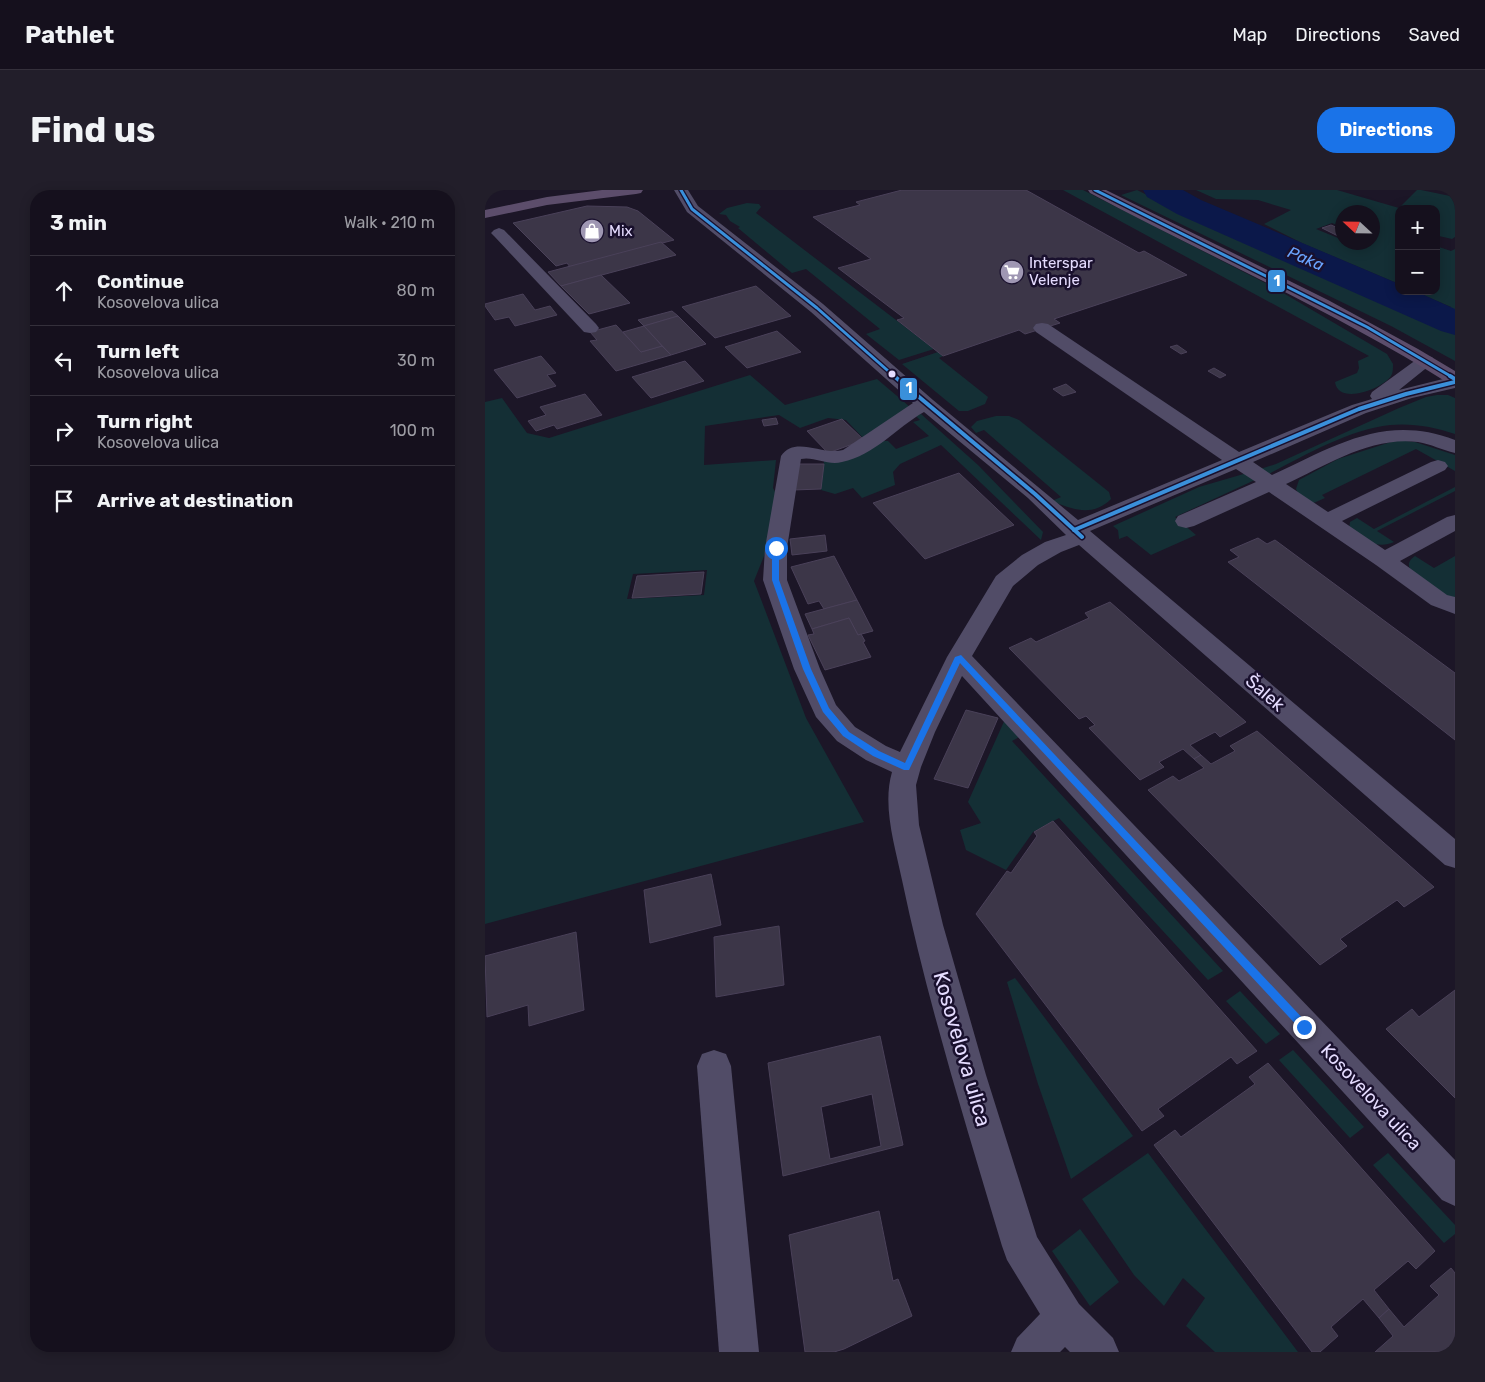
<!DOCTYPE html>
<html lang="en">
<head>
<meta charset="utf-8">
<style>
	body { margin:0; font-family:Rubik,sans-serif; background:#221e2a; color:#f1f3f6 }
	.controls { position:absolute; right:15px; top:15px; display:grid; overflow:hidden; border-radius:10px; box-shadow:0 2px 12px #0003 }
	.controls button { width:45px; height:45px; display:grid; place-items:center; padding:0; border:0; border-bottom:1px solid #34303b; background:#15101d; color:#f1f3f6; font:25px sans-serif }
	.compass { position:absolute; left:850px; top:15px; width:45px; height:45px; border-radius:50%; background:#15101d; box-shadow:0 2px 12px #0003; rotate:292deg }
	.stop { position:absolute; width:15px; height:15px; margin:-11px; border:4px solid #1a73e8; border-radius:50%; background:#fff }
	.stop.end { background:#1a73e8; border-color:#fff; box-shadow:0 1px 5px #0008 }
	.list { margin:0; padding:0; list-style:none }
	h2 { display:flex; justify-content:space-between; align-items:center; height:65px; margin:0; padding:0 20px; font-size:21px }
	h2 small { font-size:16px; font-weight:400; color:#9d9da4 }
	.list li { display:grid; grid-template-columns:32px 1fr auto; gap:15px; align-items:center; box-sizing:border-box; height:70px; padding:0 20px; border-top:1px solid #34303b }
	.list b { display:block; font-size:19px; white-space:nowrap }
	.list p { margin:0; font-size:16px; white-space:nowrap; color:#9d9da4 }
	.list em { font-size:16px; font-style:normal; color:#9d9da4 }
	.icon { flex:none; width:28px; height:28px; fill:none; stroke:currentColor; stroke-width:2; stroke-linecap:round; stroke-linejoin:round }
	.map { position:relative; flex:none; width:970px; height:1162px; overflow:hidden; border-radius:20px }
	header { display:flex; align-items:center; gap:30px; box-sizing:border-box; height:70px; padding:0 25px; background:#15101d; border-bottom:1px solid #34303b }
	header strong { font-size:24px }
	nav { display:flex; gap:28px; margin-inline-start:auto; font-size:18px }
	.intro { display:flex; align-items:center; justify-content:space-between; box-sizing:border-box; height:120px; padding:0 30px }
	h1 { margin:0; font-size:35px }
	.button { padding:12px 22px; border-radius:20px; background:#1a73e8; color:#fff; font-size:18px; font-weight:700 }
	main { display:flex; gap:30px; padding:0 30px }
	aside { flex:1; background:#15101d; border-radius:20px; box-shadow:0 2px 12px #0003 }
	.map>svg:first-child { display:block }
	.green { fill:#142f35; fill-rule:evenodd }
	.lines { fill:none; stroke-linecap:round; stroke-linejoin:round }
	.river { fill:#0b184a; fill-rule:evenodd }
	.building { fill:#3c3648; stroke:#4a4159; fill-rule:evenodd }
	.minor { fill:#514c67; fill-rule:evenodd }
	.major { fill:#5c4d6b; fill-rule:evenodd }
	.bus-1-far1-casing { stroke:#19102d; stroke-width:5.5 }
	.bus-1-casing { stroke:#19102d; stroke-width:7 }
	.bus-1-far1 { stroke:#3a90db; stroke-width:3 }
	.bus-1 { stroke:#3a90db; stroke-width:4 }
	.route { fill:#1a73e8 }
	.bus-dot { fill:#e5dcff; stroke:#19102d; stroke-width:2 }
	.labels { text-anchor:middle; stroke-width:5; stroke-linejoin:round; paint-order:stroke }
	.far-poi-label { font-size:15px; fill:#e5dcff; stroke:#19102d; text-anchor:start }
	.far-water-label { font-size:16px; font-style:italic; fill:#6aa4ff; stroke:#19102d }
	.street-label { font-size:18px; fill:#e5dcff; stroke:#19102d }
	.near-street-label { font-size:21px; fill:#e5dcff; stroke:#19102d }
	.line-badge { stroke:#19102d; stroke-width:2 }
	.badge-label { font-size:14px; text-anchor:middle; font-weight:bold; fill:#fff }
</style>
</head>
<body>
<header>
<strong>Pathlet</strong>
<nav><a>Map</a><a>Directions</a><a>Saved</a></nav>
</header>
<div class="intro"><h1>Find us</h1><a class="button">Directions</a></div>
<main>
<aside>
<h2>3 min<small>Walk · 210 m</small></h2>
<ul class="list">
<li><svg class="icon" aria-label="ahead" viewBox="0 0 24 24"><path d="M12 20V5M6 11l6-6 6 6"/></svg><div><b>Continue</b><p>Kosovelova ulica</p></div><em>80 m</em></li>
<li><svg class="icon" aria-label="left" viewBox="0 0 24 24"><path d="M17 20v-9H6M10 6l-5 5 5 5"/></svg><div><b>Turn left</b><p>Kosovelova ulica</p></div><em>30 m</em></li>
<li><svg class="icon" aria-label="right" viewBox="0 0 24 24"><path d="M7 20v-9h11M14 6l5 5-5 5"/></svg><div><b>Turn right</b><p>Kosovelova ulica</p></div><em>100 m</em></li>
<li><svg class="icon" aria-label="arrive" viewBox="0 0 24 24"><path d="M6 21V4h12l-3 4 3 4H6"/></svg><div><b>Arrive at destination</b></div></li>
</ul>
</aside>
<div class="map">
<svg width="970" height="1162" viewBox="0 0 970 1162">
	<rect width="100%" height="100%" fill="#1c1627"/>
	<g class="green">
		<path d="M578,0H598L788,97L902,164L908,174C908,178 908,183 906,186C896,200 853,215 850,192L872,183L874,178L873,171L884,166Z"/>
		<polygon points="652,0 694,21 896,104 970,139 970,171 906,136 636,5"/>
		<path d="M711,0H852L914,18L932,0H936L970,7V47L967,49L954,46L951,47V19H914V94L819,54L779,34L806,20L773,10L731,9ZM858,22H888V52H858L857,47L853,48L831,39L847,33L857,37Z"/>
		<polygon points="262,13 274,14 276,17 271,23 449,159 414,170 381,144 395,139 321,79 307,83 253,38 255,37 245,31 241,25 234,24 242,18"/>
		<polygon points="951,56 966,61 970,59 970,129 961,124 966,117 929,101 951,101"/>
		<polygon points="453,162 458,166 454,168 503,207 500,214 483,221 474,221 417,174"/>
		<path d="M265,185L300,215L392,189L425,217L379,249L361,230L343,228L315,238L294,225L220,236L219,275L291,270L288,298L292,305L283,356L269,391L321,528L379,632L0,734V212L17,208L42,243L64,248ZM222,380L219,405L142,409L148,384Z"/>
		<path d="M952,205H963L970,208V244C949,237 928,233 905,235C865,239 816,267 780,286L772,280L791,274L914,218L941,207Z"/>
		<polygon points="436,224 493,275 558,342 556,350 456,255 415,274 408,282 410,295 377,308 368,298 350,304 336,300 339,271 394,251 403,251 411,259 444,246 428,232 435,230 430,225"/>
		<path d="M511,226H524L534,230L624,302L626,309C608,327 588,320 567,311L576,307L499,240L491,243L486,237L492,231Z"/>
		<polygon points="912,250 930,252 970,265 970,281 931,259 837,305 840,308 824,315 815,308 811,299 814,290 853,269"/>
		<polygon points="762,283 772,289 690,327 711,345 666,365 642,346 634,349 633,340 628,336 714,297"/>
		<path d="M970,297V301L892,341L909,352C891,360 880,349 864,339L865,332L872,328L889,339Z"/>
		<path d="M930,366L949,378L970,366V409C960,404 906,381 930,366Z"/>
		<polygon points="521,527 538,545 527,551 738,781 723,790 574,628 548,642 521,680 481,660 475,640 496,633 483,612"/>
		<polygon points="530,788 648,946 586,989 553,894 522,792"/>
		<polygon points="755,801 795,844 781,854 741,811"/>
		<polygon points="808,860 879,937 865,948 794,870"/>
		<polygon points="663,963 813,1162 730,1162 701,1136 720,1108 698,1088 679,1116 649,1085 597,1009"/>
		<polygon points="903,963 970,1035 970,1044 959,1053 888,975"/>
		<polygon points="595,1039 634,1092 605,1116 567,1061"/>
	</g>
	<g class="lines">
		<polygon class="river" points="658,0 698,0 716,10 914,94 914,101 930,101 970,119 970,145 956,141 692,24 662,7"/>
	</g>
	<g class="building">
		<polygon points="417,0 541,0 654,63 659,61 702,85 569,129 575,133 540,144 534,140 458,166 412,130 419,128 353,78 386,69 328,27 375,15 371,12"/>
		<polygon points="102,16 142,17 153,21 189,50 85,77 82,73 71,76 28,33"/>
		<polygon points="846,35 858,40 858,44 853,46 837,38"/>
		<polygon points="176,52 191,65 76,96 63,82"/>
		<polygon points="116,85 145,113 104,124 76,96"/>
		<polygon points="271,96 306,126 230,148 197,117"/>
		<polygon points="38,104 50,120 65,116 72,125 30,136 24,127 10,130 0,116 0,114"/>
		<polygon points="187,121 193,126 159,136 153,130"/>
		<polygon points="193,126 221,154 186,165 159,136"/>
		<polygon points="131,135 156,162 177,156 186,165 131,181 105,151 112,150 105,142"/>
		<polygon points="159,136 177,156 156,162 138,142"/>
		<polygon points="292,141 316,162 262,178 240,157"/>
		<polygon points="692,155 702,162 696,164 685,157"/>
		<polygon points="56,166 71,183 62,185 71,196 32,208 9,180"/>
		<polygon points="200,171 219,191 166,208 147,187"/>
		<polygon points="729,178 741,185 735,188 723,181"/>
		<polygon points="581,194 591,202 578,206 568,199"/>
		<polygon points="100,204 117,225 72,239 69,235 51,241 43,231 61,225 55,217"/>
		<polygon points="291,228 293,234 279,236 277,230"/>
		<polygon points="357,229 379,250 343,263 322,241"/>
		<polygon points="313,274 339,274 336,299 308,300"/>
		<polygon points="474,283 529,335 440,369 388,313"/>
		<polygon points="340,345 342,361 307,365 305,349"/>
		<polygon points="773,348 782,354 790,350 970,483 970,550 743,372 754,367 745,360"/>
		<polygon points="349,366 372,410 339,419 334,411 323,414 306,377"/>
		<polygon points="219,382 216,404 147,408 152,386"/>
		<polygon points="372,410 388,441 373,445 364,428 327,439 320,424"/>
		<polygon points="625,412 761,532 735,547 730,542 705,555 716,565 709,569 698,559 674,572 679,577 655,590 604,538 610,535 601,526 594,529 524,458 546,448 551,452 604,428 600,423"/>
		<polygon points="364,428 373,445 376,444 380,451 378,452 386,467 340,480 323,445 329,444 327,439"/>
		<polygon points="481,520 513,528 483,598 449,589"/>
		<polygon points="772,541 949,697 919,717 912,710 855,749 862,756 835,775 663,600 688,586 694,591 719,578 709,569 716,565 726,574 750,561 745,556"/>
		<polygon points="568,631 772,861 752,874 746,867 673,919 679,926 657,941 491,724 522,681 526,683 552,646 549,642"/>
		<polygon points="226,684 236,735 165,753 159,700"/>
		<polygon points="294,736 299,795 231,807 229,747"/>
		<polygon points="91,742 99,820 44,836 43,815 2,827 0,766"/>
		<polygon points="970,800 970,908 901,839 927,819 934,827"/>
		<path d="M395,846L418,955L298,986L283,873ZM387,904L396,956L345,969L336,917Z"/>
		<polygon points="783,873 950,1061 931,1079 923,1071 889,1100 904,1119 894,1128 878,1109 846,1137 853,1146 835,1162 827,1162 669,955 690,940 696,947 770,894 764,887"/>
		<polygon points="394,1021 408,1091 413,1089 427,1126 359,1159 349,1162 320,1162 304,1045"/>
		<polygon points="966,1078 970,1083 970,1162 890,1162 908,1146 894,1128 904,1119 919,1137 954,1105 945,1096"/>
	</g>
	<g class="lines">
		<g class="minor">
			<path d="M189,0H203L213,16L338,114L448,210L593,330L737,270L551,142L548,138L551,134L557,133L563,134L754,262L867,215L887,209L885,206L887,202L935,167L941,166L947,167L950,171L914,200L970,186V198L927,208L881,223L768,272L787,285C850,256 900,223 970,250V263C957,260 946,254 933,252C886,246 842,275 801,294L843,322L946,272L953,270L960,272L963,276L960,280L857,331L900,360L962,327L970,325V341L915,371L962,405L970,407V424L946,415L891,375L784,302L709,336L701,338L693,336L690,331L693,326L771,292L751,279L605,341L970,649V678L960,675L594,355L576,362L553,375L528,396L487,466L970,970V1016L957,1010L477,486L450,542L436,577L431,595L434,635L458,735L501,885L552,1047L594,1114L628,1148L634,1162H585L580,1157L575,1162H526L532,1148L555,1124L522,1070L517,1056C481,935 443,814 417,690C410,656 397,616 407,582L381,570L352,551L331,527L309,479L278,390L280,358L296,266C310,245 338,266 358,260L428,213L326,122L202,22ZM439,222L543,308L581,345L560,352L537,365L511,386L462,467L415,562L401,556L370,537L351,515L335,479L302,390V358L316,269C329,266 343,276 357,272C390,265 411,238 439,222Z"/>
			<polygon points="14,38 19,40 111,134 114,138 111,142 105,143 99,142 9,46 6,43 9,40"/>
			<polygon points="229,860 241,864 246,876 274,1162 234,1162 212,876 217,864"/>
		</g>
		<g class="major">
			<polygon points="117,0 158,0 156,3 151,4 62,15 0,28 0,20 62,7"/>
			<path d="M603,0H621L843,110L933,159L970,181V195L963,193C848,121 725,67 605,3Z"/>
		</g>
		<g class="bus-1-far1-casing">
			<g id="bus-1-far1">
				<polyline points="196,0 207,19 332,118 410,187"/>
				<polyline points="610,0 882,137 967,187"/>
			</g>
		</g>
		<g class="bus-1-casing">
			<g id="bus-1">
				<polyline points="409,186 550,304 597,347"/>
				<polyline points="965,186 970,189"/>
				<polyline points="589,340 874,219 921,204 970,192"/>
			</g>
		</g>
		<use href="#bus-1-far1" class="bus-1-far1"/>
		<use href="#bus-1" class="bus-1"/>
	</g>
	<polygon class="route" points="291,356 294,358 294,390 326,479 344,518 364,542 394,561 420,573 470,467 476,465 823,834 823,840 816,840 475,473 424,580 419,580 388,566 358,546 338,522 318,479 287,390 287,358"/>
	<defs>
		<g id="shop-disc" transform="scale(1.25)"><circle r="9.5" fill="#9f97b3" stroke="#19102d"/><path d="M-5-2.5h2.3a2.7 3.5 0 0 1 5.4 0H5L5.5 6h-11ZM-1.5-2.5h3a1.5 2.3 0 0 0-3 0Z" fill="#fff"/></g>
		<g id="supermarket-disc" transform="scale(1.25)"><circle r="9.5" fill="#9f97b3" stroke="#19102d"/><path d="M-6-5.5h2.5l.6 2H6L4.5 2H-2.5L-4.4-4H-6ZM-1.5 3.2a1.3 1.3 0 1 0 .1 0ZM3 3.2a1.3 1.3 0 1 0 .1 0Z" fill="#fff"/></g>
	</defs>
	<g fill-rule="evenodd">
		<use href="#shop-disc" x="107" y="41"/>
		<use href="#supermarket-disc" x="527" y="82"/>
	</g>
	<circle class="bus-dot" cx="407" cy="184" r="4.5"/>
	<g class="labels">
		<g class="far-poi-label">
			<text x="124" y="46">Mix</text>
			<text x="544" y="78">Interspar<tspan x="544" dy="17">Velenje</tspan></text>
		</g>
		<g class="far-water-label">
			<text transform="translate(821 68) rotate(23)" y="6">Paka</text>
		</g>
		<g class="street-label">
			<text transform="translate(780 503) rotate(41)" y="6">Šalek</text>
			<text transform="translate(886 907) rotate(47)" y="6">Kosovelova ulica</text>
		</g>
		<g class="near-street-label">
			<text transform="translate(477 859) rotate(74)" y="7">Kosovelova ulica</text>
		</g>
	</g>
	<g class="line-badge">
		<rect x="782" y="79" width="19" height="24" rx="5" fill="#3a90db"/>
		<rect x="414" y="187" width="19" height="24" rx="5" fill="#3a90db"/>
	</g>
	<g class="badge-label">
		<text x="792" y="96">1</text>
		<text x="424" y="203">1</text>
	</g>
</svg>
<div class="controls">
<button>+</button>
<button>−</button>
</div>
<svg class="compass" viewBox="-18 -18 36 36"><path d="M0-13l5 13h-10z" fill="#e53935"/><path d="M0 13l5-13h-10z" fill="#9d9da4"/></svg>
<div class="stop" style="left:291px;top:358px"></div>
<div class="stop end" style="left:819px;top:837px"></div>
</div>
</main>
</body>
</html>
